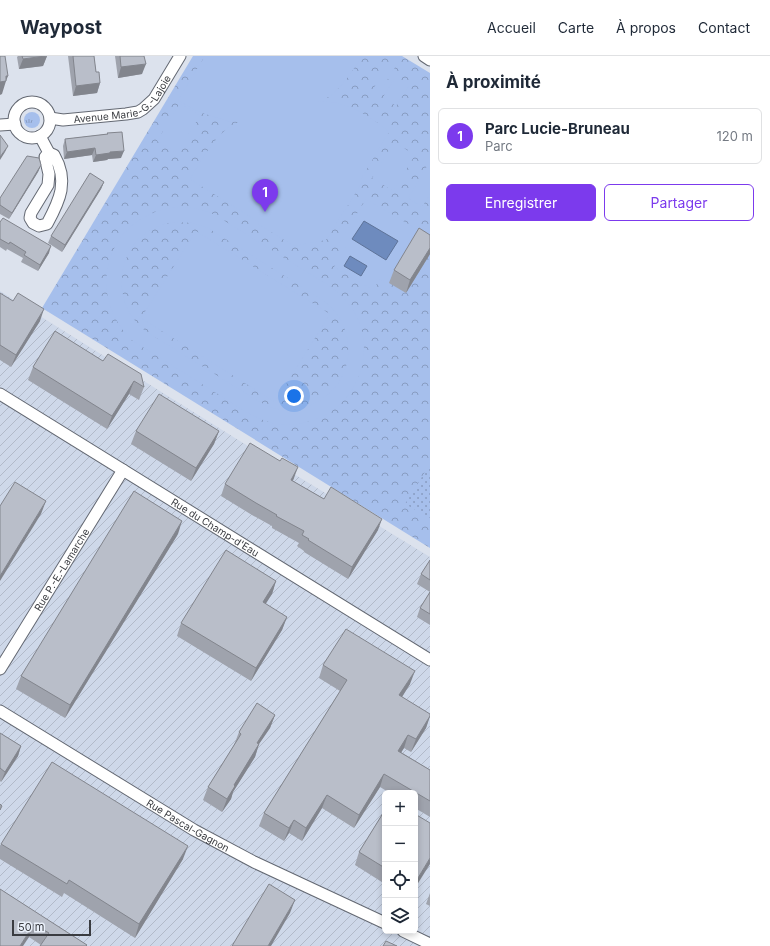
<!DOCTYPE html>
<html lang="fr">
<head>
<meta charset="utf-8">
<style>
	body { margin:0; font-family:Inter,sans-serif; background:#f6f6f7; color:#1f2937 }
	.controls { position:absolute; right:12px; bottom:12px; display:grid; overflow:hidden; border-radius:6px; box-shadow:0 2px 6px #0003 }
	.controls button { width:36px; height:36px; display:grid; place-items:center; padding:0; border:0; border-bottom:1px solid #e0e1e3; background:#fff; color:#1f2937; font:20px sans-serif }
	.scale { position:absolute; left:12px; bottom:10px; width:79px; box-sizing:border-box; padding-left:4px; border:2px solid #3a3c41; border-top:0; font-size:11px; line-height:14px; white-space:nowrap; color:#3a3c41; -webkit-text-stroke:3px #eaf0fa; paint-order:stroke }
	.you { position:absolute; left:294px; top:340px; width:14px; height:14px; margin:-10px; border:3px solid #fff; border-radius:50%; background:#1a73e8; box-shadow:0 0 0 6px #1a73e833 }
	.badge { display:grid; place-items:center; width:26px; height:26px; border-radius:50%; background:#7c3aed; color:#fff; font-size:13px; font-weight:700 }
	.pin { position:absolute; translate:-50% -33px; filter:drop-shadow(0 1px 2px #0008) }
	.pin::after { content:''; position:absolute; top:21px; width:14px; height:12px; background:inherit; clip-path:polygon(0 0,100% 0,50% 100%) }
	.list { margin:0; padding:0; list-style:none }
	h2 { display:flex; justify-content:space-between; align-items:center; height:52px; margin:0; padding:0 16px; font-size:17px }
	h2 small { font-size:13px; font-weight:400; color:#747a83 }
	.list li { display:grid; grid-template-columns:26px 1fr auto; gap:12px; align-items:center; box-sizing:border-box; height:56px; margin:0 8px 8px; padding:0 8px; border:1px solid #e0e1e3; border-radius:6px }
	.list b { display:block; font-size:15px; white-space:nowrap }
	.list p { margin:0; font-size:13px; white-space:nowrap; color:#747a83 }
	.list em { font-size:13px; font-style:normal; color:#747a83 }
	.actions { display:flex; gap:8px; padding:12px 16px }
	.actions a { flex:1; padding:9px 0; border:1px solid #7c3aed; border-radius:6px; text-align:center; font-size:14px; color:#7c3aed }
	.actions .main { background:#7c3aed; color:#fff }
	.icon { flex:none; width:22px; height:22px; fill:none; stroke:currentColor; stroke-width:2; stroke-linecap:round; stroke-linejoin:round }
	.map { position:relative; flex:none; width:430px; height:890px; overflow:hidden }
	header { display:flex; align-items:center; gap:24px; box-sizing:border-box; height:56px; padding:0 20px; background:#fff; border-bottom:1px solid #e0e1e3 }
	header strong { font-size:19px }
	nav { display:flex; gap:22px; margin-inline-start:auto; font-size:14px }
	main { display:flex }
	aside { flex:1; background:#fff }
	.map>svg:first-child { display:block }
	.industrial { fill:url(#industrial-furrows); fill-rule:evenodd }
	.grass { fill:url(#grass-tufts) }
	.park { fill:url(#park-crowns) }
	.garden { fill:url(#garden-dots) }
	.pitch { fill:#a6bfec; fill-rule:evenodd }
	.water { fill:#6e8bbe; stroke:#5e7398 }
	.lines { fill:none; stroke-linecap:round; stroke-linejoin:round }
	.minor-casing { stroke:#646973; stroke-width:13 }
	.minor { stroke:#fff; stroke-width:11 }
	.wall { fill:#9fa3ad }
	.shaded-wall { fill:#82858d }
	.building { fill:#b9bec9; stroke:#82858d }
	.labels { text-anchor:middle; stroke-width:3; stroke-linejoin:round; paint-order:stroke }
	.street-label { font-size:10px; fill:#3a3c41; stroke:#eaf0fa }
</style>
</head>
<body>
<header>
<strong>Waypost</strong>
<nav><a>Accueil</a><a>Carte</a><a>À propos</a><a>Contact</a></nav>
</header>
<main>
<div class="map">
<svg width="430" height="890" viewBox="0 0 430 890">
	<defs>
		<pattern id="industrial-furrows" width="10" height="10" patternUnits="userSpaceOnUse"><rect width="10" height="10" fill="#ced8e9"/><path d="M-1 1l2-2M0 10L10 0M9 11l2-2" fill="none" stroke="#b2bac9"/></pattern>
		<pattern id="grass-tufts" width="24" height="20" patternUnits="userSpaceOnUse"><rect width="24" height="20" fill="#a6bfec"/><path d="M3 7l-1-3M5 7V3M7 7l1-3M15 17l-1-3M17 17v-4M19 17l1-3" fill="none" stroke="#889cc1"/></pattern>
		<pattern id="park-crowns" width="20" height="18" patternUnits="userSpaceOnUse"><rect width="20" height="18" fill="#a6bfec"/><path d="M2 6a3 3 0 1 1 6 0M12 15a3 3 0 1 1 6 0" fill="none" stroke="#889cc1"/></pattern>
		<pattern id="garden-dots" width="8" height="8" patternUnits="userSpaceOnUse"><rect width="8" height="8" fill="#a6bfec"/><path d="M2 2h.1M6 6h.1" fill="none" stroke="#889cc1" stroke-width="1.8" stroke-linecap="round"/></pattern>
	</defs>
	<rect width="100%" height="100%" fill="#dce2ed"/>
	<path class="industrial" d="M0,235L235,382L430,501V890H0ZM385,737H415V875H385Z"/>
	<circle class="grass" cx="32" cy="64" r="8"/>
	<polygon class="park" points="193,0 402,0 430,17 430,492 42,252"/>
	<polygon class="garden" points="430,408 430,462 405,448"/>
	<g class="pitch">
		<path d="M205,0H362C354,13 342,31 330,40C326,42 322,44 318,46C322,46 327,45 331,46C353,49 373,62 389,76L361,123L363,125L326,184L294,190L258,168L259,166L190,123C201,105 212,84 229,71C233,69 237,67 241,65L231,66L205,58L191,52L178,44Z"/>
		<polygon points="393,1 399,5 376,42 370,38"/>
		<polygon points="395,22 409,30 396,50 383,41"/>
		<polygon points="180,47 200,60 177,97 157,85"/>
		<polygon points="394,86 415,99 393,135 372,122"/>
		<polygon points="427,110 430,112 430,138 422,151 408,142"/>
		<polygon points="366,143 420,175 388,228 380,223 373,234 334,211 346,191 339,187"/>
		<path d="M178,151C191,151 203,153 215,159L328,229C341,238 353,250 359,266C375,307 351,356 307,366C297,369 287,370 277,368C254,364 233,347 213,335C186,318 159,301 133,285C82,237 108,157 178,151ZM177,166L193,167L208,172L318,241C325,245 331,250 336,257C358,286 350,329 317,346C305,353 292,355 278,353C271,352 265,349 258,345L147,276C108,248 115,185 161,169C166,167 172,167 177,166Z"/>
		<polygon points="196,175 330,258 275,346 141,262"/>
	</g>
	<g class="water">
		<polygon points="364,165 398,185 386,204 352,183"/>
		<polygon points="350,200 367,210 361,220 344,210"/>
	</g>
	<g class="lines">
		<g class="minor-casing">
			<g id="minor">
				<polyline points="424,0 430,4"/>
				<circle cx="32" cy="64" r="18"/>
				<path id="s1" d="M50,62L63,64L126,58L138,56L143,53L154,43L180,0"/>
				<polyline points="0,69 15,68"/>
				<polyline points="40,80 49,97"/>
				<path d="M49,97L54,99C69,125 60,144 47,168L39,170L33,167L30,162L31,157L48,129L49,118L45,101Z"/>
				<path id="s2" d="M0,338L430,604"/>
				<path id="s3" d="M0,613L123,414"/>
				<path id="s4" d="M0,655L194,774L254,806L385,867"/>
				<polyline points="403,875 430,888"/>
			</g>
		</g>
		<use href="#minor" class="minor"/>
	</g>
	<g class="wall">
		<polygon points="18,0 47,0 43,10 19,13 17,1"/>
		<polygon points="68,0 94,0 96,16 100,27 97,37 73,40"/>
		<polygon points="115,0 144,0 142,18 118,22"/>
		<polygon points="107,77 121,102 108,103 107,104 93,106 92,99 64,103 63,90 65,83 107,78"/>
		<polygon points="41,109 38,116 9,163 0,158 0,142"/>
		<polygon points="104,126 101,133 62,196 48,187 51,180"/>
		<polygon points="0,166 49,197 38,215 21,206 23,202 7,193 6,195 0,191"/>
		<polygon points="430,192 430,198 406,237 389,227 394,214"/>
		<polygon points="0,237 40,265 11,311 0,304"/>
		<polygon points="55,275 144,331 139,344 129,338 107,373 28,324 33,311"/>
		<polygon points="136,375 219,375 214,388 191,425 131,388"/>
		<polygon points="294,422 293,425 378,474 348,523 304,496 304,495 297,490 299,487 272,472 272,470 252,459 221,440 225,428"/>
		<polygon points="178,478 65,662 16,633 21,620"/>
		<polygon points="430,504 430,536 417,528 421,518"/>
		<polygon points="276,525 272,538 265,548 287,561 282,574 251,625 177,580 181,567"/>
		<polygon points="430,536 430,569 417,561 420,552"/>
		<polygon points="323,609 410,628 402,641 430,658 430,660 426,672 411,696 404,692 401,696 430,714 430,761 415,752 415,737 390,737 380,731 354,772 322,752 302,785 289,777 284,785 259,770 264,757 340,635 319,622"/>
		<polygon points="275,659 270,672 259,688 255,701 233,736 231,743 222,756 203,744 208,731 234,689 239,676"/>
		<polygon points="0,677 21,690 18,700 1,726 0,725"/>
		<polygon points="385,754 385,828 355,809 359,796"/>
		<polygon points="1,788 183,803 135,882 64,837 62,841 0,803 0,790"/>
		<polygon points="0,833 87,889 86,890 40,890 41,889 29,881"/>
		<polygon points="430,837 430,850 426,848"/>
	</g>
	<g class="shaded-wall">
		<polygon points="47,0 43,10 19,13 23,3"/>
		<polygon points="146,8 142,18 118,22 121,11"/>
		<polygon points="6,20 8,20 6,25 2,38 0,39 0,26"/>
		<polygon points="100,27 97,37 73,40 76,30"/>
		<polygon points="8,90 5,96 0,104 0,101"/>
		<polygon points="95,92 92,99 64,103 67,96"/>
		<polygon points="124,95 121,102 108,103 107,104 93,106 96,99 110,96"/>
		<polygon points="41,109 38,116 9,163 12,157"/>
		<polygon points="104,126 101,133 62,196 65,189"/>
		<polygon points="51,190 49,197 38,215 40,209"/>
		<polygon points="430,192 430,198 406,237 410,224"/>
		<polygon points="44,253 40,265 11,311 16,299"/>
		<polygon points="134,325 129,338 107,373 112,360"/>
		<polygon points="219,375 214,388 191,425 196,412"/>
		<polygon points="298,411 294,422 287,435 291,424"/>
		<polygon points="46,445 41,458 0,525 0,520"/>
		<polygon points="382,463 378,474 348,523 352,511"/>
		<polygon points="182,465 178,478 65,662 70,649"/>
		<polygon points="276,525 272,538 258,560 263,546"/>
		<polygon points="287,561 282,574 251,625 256,612"/>
		<polygon points="415,615 410,628 395,652 399,639"/>
		<polygon points="275,659 270,672 259,688 255,701 233,736 231,743 222,756 227,743 234,729 257,687"/>
		<polygon points="430,660 426,672 411,696 416,683"/>
		<polygon points="408,679 404,692 394,708 398,695"/>
		<polygon points="21,690 18,700 1,726 5,716"/>
		<polygon points="384,718 380,731 354,772 359,759"/>
		<polygon points="327,739 322,752 302,785 306,772"/>
		<polygon points="294,764 289,777 284,785 289,772"/>
		<polygon points="188,790 183,803 135,882 139,868"/>
		<polygon points="430,802 430,808 415,832 415,827"/>
		<polygon points="295,844 290,857 271,890 268,890"/>
		<polygon points="34,868 29,881 23,890 20,890"/>
	</g>
	<g class="building">
		<polygon points="0,0 5,0 8,20 6,20 6,25 0,26"/>
		<polygon points="22,0 45,0 23,3"/>
		<polygon points="73,0 94,0 96,16 99,16 100,27 76,30"/>
		<polygon points="120,0 144,0 146,8 121,11"/>
		<polygon points="122,76 124,95 110,96 110,97 96,99 95,92 67,96 65,83 108,78 107,77"/>
		<polygon points="0,79 8,90 0,101"/>
		<polygon points="27,100 39,102 41,109 12,157 0,149 0,142"/>
		<polygon points="90,117 104,126 65,189 51,180"/>
		<polygon points="3,162 51,190 40,209 24,199 26,196 10,186 9,188 0,183 0,166"/>
		<polygon points="419,172 430,179 430,192 410,224 394,214"/>
		<polygon points="0,237 13,245 18,237 44,253 16,299 0,289"/>
		<polygon points="55,275 103,305 108,298 141,318 144,331 134,325 112,360 33,311"/>
		<polygon points="159,338 219,375 196,412 136,375"/>
		<polygon points="250,387 280,405 282,402 298,411 291,424 324,443 331,431 382,463 352,511 308,484 309,483 302,479 304,475 276,460 277,459 256,447 225,428"/>
		<polygon points="15,426 46,445 0,520 0,450"/>
		<polygon points="134,435 182,465 70,649 21,620"/>
		<polygon points="226,494 276,525 263,546 287,561 256,612 181,567"/>
		<polygon points="430,504 430,524 421,518"/>
		<polygon points="430,536 430,558 420,552"/>
		<polygon points="346,573 415,615 399,639 430,658 430,660 416,683 408,679 398,695 430,714 430,745 384,718 359,759 327,739 306,772 294,764 289,772 264,757 347,624 323,609"/>
		<polygon points="257,647 275,659 257,687 259,688 234,729 235,730 227,743 208,731 241,678 239,676"/>
		<polygon points="0,677 21,690 5,716 0,712"/>
		<polygon points="52,706 188,790 139,868 69,824 67,828 1,788"/>
		<polygon points="0,748 2,750 0,754"/>
		<polygon points="385,754 385,812 359,796"/>
		<polygon points="415,758 430,767 430,802 415,827"/>
		<polygon points="269,828 295,844 268,890 232,890"/>
		<polygon points="0,833 87,889 86,890 40,890 49,877 34,868 20,890 0,890"/>
		<polygon points="386,885 397,890 383,890"/>
	</g>
	<g class="labels">
		<g class="street-label">
			<text dy="4" stroke="none"><textPath href="#s1" startOffset="80">Avenue Marie-G.-Lajoie</textPath></text>
			<text dy="4" stroke="none"><textPath href="#s2" startOffset="253">Rue du Champ-d'Eau</textPath></text>
			<text dy="4" stroke="none"><textPath href="#s3" startOffset="117">Rue P.-E.-Lamarche</textPath></text>
			<text dy="4" stroke="none"><textPath href="#s4" startOffset="220">Rue Pascal-Gagnon</textPath></text>
		</g>
	</g>
</svg>
<div class="controls">
<button>+</button>
<button>−</button>
<button><svg class="icon" aria-label="locate" viewBox="0 0 24 24"><circle cx="12" cy="12" r="6"/><path d="M12 2v4M12 18v4M2 12h4M18 12h4"/></svg></button>
<button><svg class="icon" aria-label="layers" viewBox="0 0 24 24"><path d="M12 4l9 5-9 5-9-5zM3 14l9 5 9-5"/></svg></button>
</div>
<div class="scale">50 m</div>
<div class="you"></div>
<div class="pin badge" style="left:265px;top:156px">1</div>
</div>
<aside>
<h2>À proximité<small></small></h2>
<ul class="list">
<li><span class="badge">1</span><div><b>Parc Lucie-Bruneau</b><p>Parc</p></div><em>120 m</em></li>
</ul>
<div class="actions"><a class="main">Enregistrer</a><a>Partager</a></div>
</aside>
</main>
</body>
</html>
